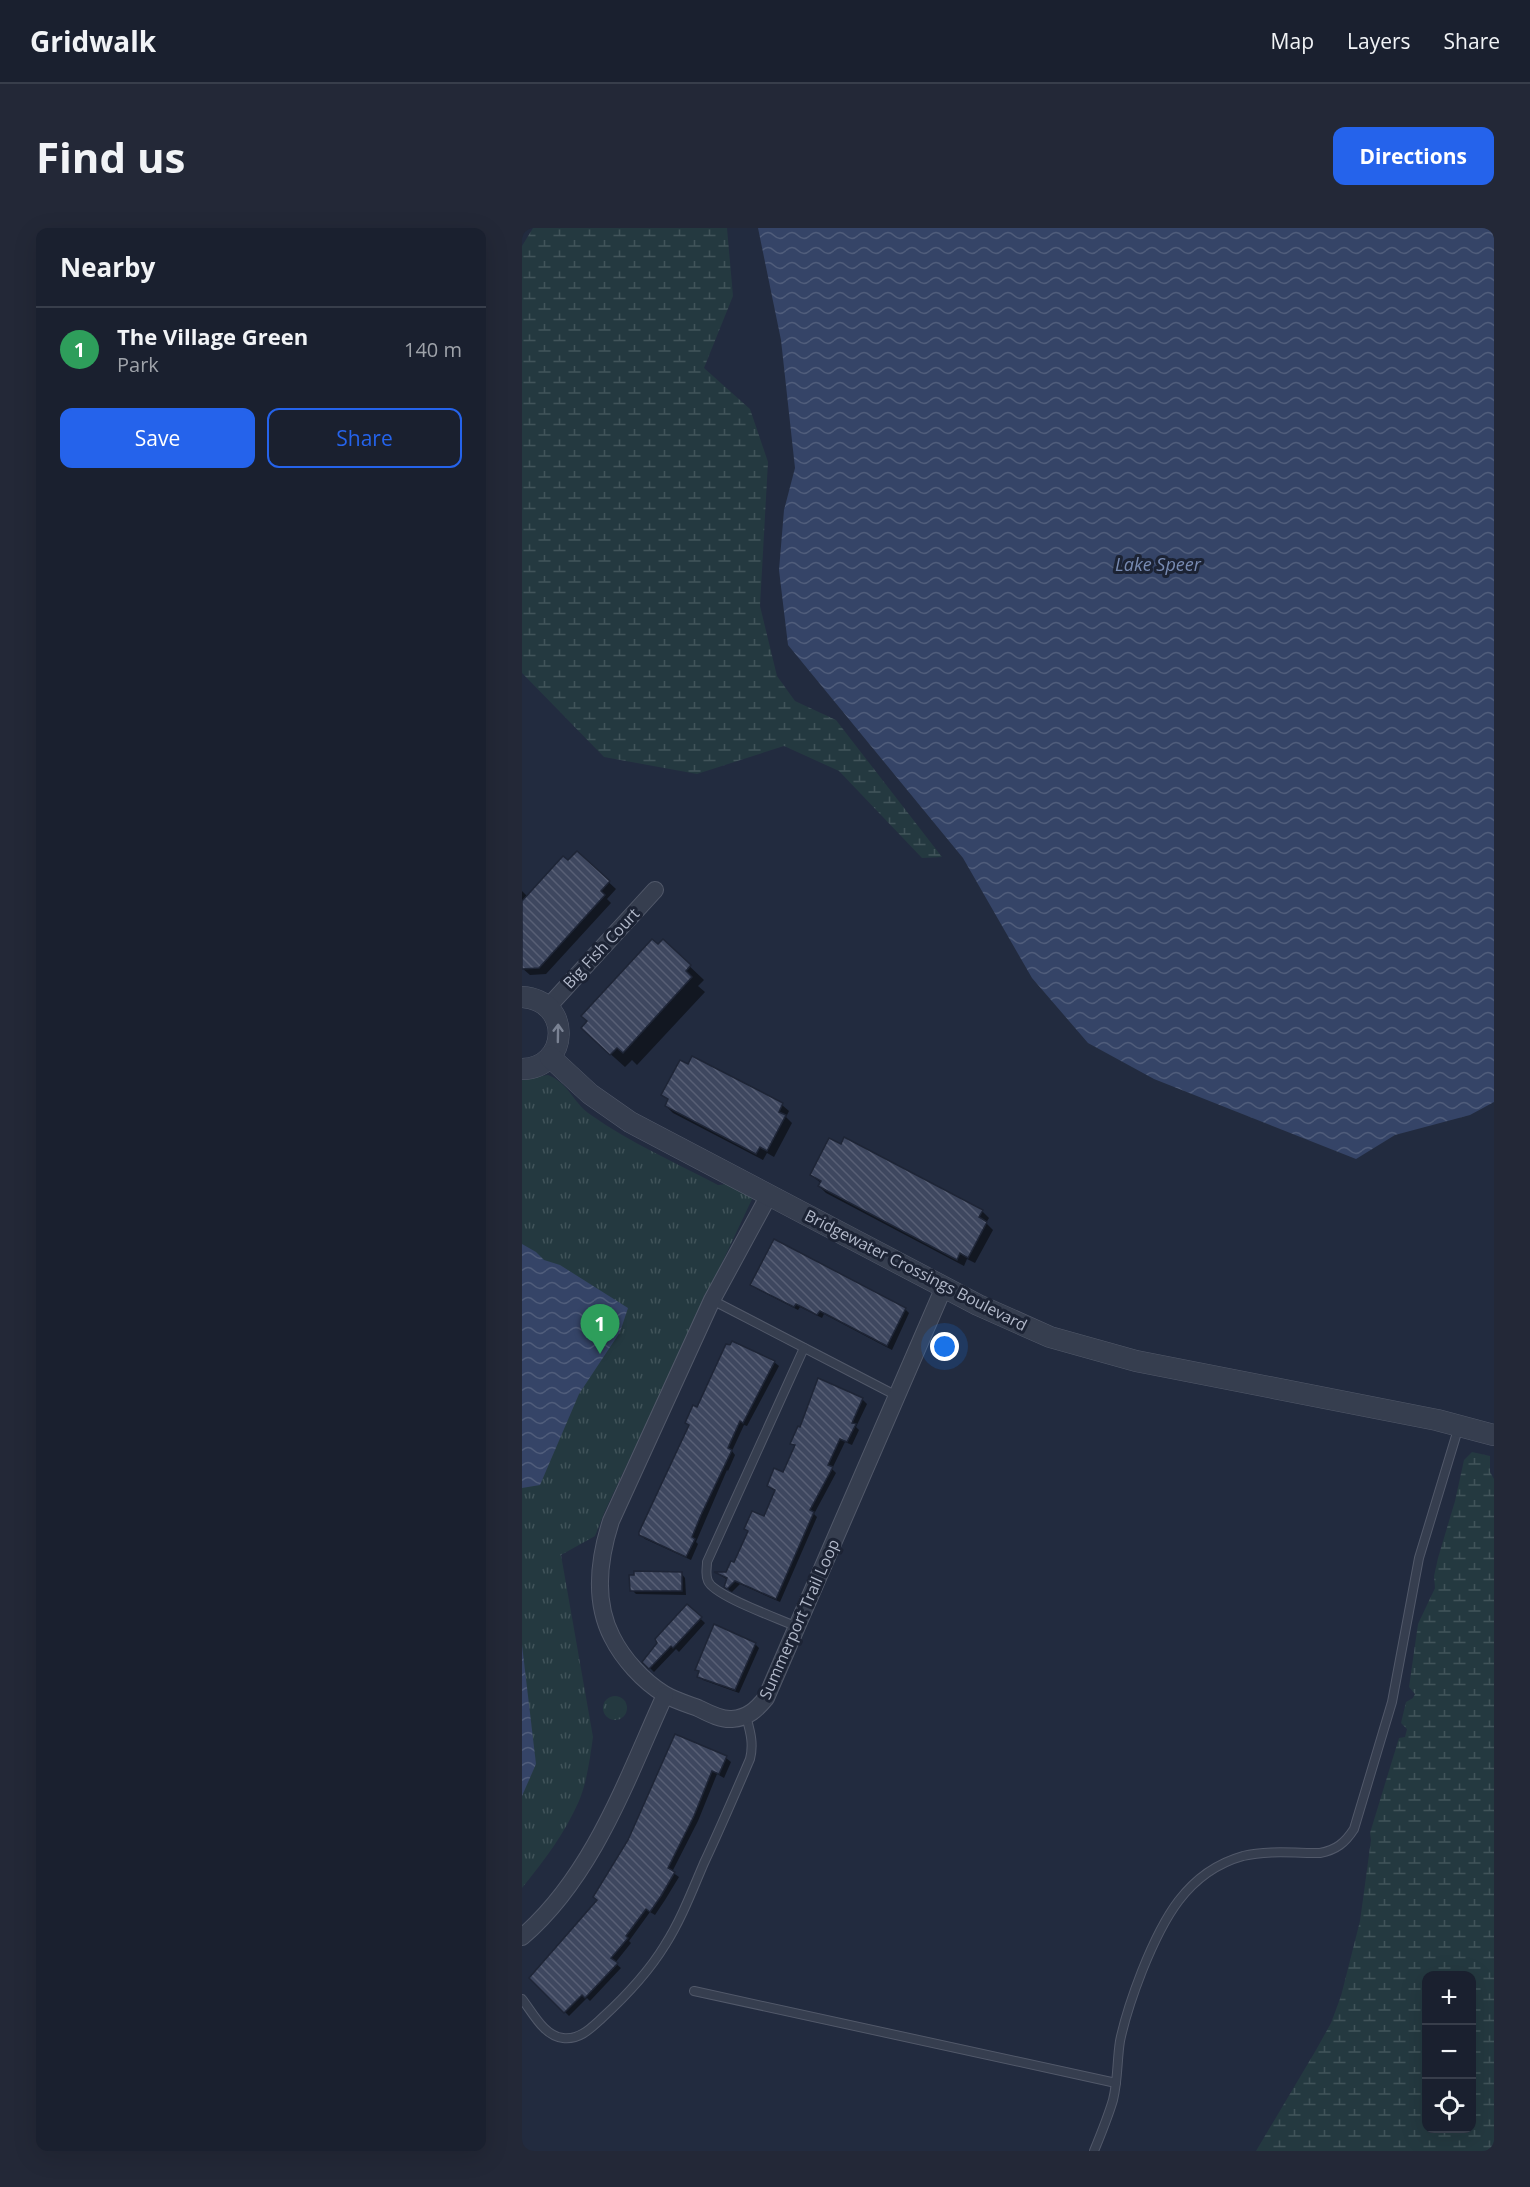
<!DOCTYPE html>
<html lang="en">
<head>
<meta charset="utf-8">
<style>
	body { margin:0; font-family:"Open Sans",sans-serif; background:#232837; color:#f1f3f6 }
	.controls { position:absolute; right:18px; bottom:18px; display:grid; overflow:hidden; border-radius:12px; box-shadow:0 6px 24px #0002 }
	.controls button { width:54px; height:54px; display:grid; place-items:center; padding:0; border:0; border-bottom:2px solid #383e4b; background:#1a202f; color:#f1f3f6; font:30px sans-serif }
	.you { position:absolute; left:423px; top:1119px; width:21px; height:21px; margin:-15px; border:4px solid #fff; border-radius:50%; background:#1a73e8; box-shadow:0 0 0 9px #1a73e833 }
	.badge { display:grid; place-items:center; width:39px; height:39px; border-radius:50%; background:#2563eb; color:#fff; font-size:20px; font-weight:700 }
	.pin { position:absolute; translate:-50% -50px; filter:drop-shadow(0 2px 3px #0008) }
	.pin::after { content:''; position:absolute; top:32px; width:21px; height:18px; background:inherit; clip-path:polygon(0 0,100% 0,50% 100%) }
	.list { margin:0; padding:0; list-style:none }
	h2 { display:flex; justify-content:space-between; align-items:center; height:78px; margin:0; padding:0 24px; font-size:26px }
	h2 small { font-size:20px; font-weight:400; color:#9fa3aa }
	.list li { display:grid; grid-template-columns:39px 1fr auto; gap:18px; align-items:center; box-sizing:border-box; height:84px; padding:0 24px; border-top:2px solid #383e4b }
	.list b { display:block; font-size:22px; white-space:nowrap }
	.list p { margin:0; font-size:20px; white-space:nowrap; color:#9fa3aa }
	.list em { font-size:20px; font-style:normal; color:#9fa3aa }
	.actions { display:flex; gap:12px; padding:18px 24px }
	.actions a { flex:1; padding:14px 0; border:2px solid #2563eb; border-radius:12px; text-align:center; font-size:21px; color:#2563eb }
	.actions .main { background:#2563eb; color:#fff }
	.icon { flex:none; width:33px; height:33px; fill:none; stroke:currentColor; stroke-width:2; stroke-linecap:round; stroke-linejoin:round }
	.map { position:relative; flex:none; width:972px; height:1923px; overflow:hidden; border-radius:12px }
	header { display:flex; align-items:center; gap:36px; box-sizing:border-box; height:84px; padding:0 30px; background:#1a202f; border-bottom:2px solid #383e4b }
	header strong { font-size:28px }
	nav { display:flex; gap:33px; margin-inline-start:auto; font-size:21px }
	.intro { display:flex; align-items:center; justify-content:space-between; box-sizing:border-box; height:144px; padding:0 36px }
	h1 { margin:0; font-size:42px }
	.button { padding:15px 27px; border-radius:12px; background:#2563eb; color:#fff; font-size:21px; font-weight:700 }
	main { display:flex; gap:36px; padding:0 36px }
	aside { flex:1; background:#1a202f; border-radius:12px; box-shadow:0 6px 24px #0002 }
	.map>svg:first-child { display:block }
	.wetland { fill:url(#wetland-marsh); fill-rule:evenodd }
	.park { fill:url(#park-tufts) }
	.water { fill:url(#water-waves) }
	.shadow { fill:#0007 }
	.building { fill:url(#building-back-hatch); stroke:#1e2536; stroke-width:1.5 }
	.lines { fill:none; stroke-linecap:round; stroke-linejoin:round }
	.service-casing { stroke:#52596a; stroke-width:10 }
	.minor-casing { stroke:#52596a; stroke-width:18 }
	.tertiary-casing { stroke:#52596a; stroke-width:22 }
	.service { stroke:#363e4f; stroke-width:8 }
	.minor { stroke:#363e4f; stroke-width:16 }
	.tertiary { stroke:#363e4f; stroke-width:21 }
	.oneway { stroke:#7a8293 }
	.labels { text-anchor:middle; stroke-width:6; stroke-linejoin:round; paint-order:stroke }
	.street-label { font-size:16px; fill:#b2b9ca; stroke:#1c2334 }
	.water-label { font-size:18px; font-style:italic; fill:#788bb3; stroke:#1c2334 }
</style>
</head>
<body>
<header>
<strong>Gridwalk</strong>
<nav><a>Map</a><a>Layers</a><a>Share</a></nav>
</header>
<div class="intro"><h1>Find us</h1><a class="button">Directions</a></div>
<main>
<aside>
<h2>Nearby<small></small></h2>
<ul class="list">
<li><span class="badge" style="background:#2e9e5b">1</span><div><b>The Village Green</b><p>Park</p></div><em>140 m</em></li>
</ul>
<div class="actions"><a class="main">Save</a><a>Share</a></div>
</aside>
<div class="map">
<svg width="972" height="1923" viewBox="0 0 972 1923">
	<defs>
		<pattern id="wetland-marsh" width="20" height="14" patternUnits="userSpaceOnUse" patternTransform="scale(1.5)"><rect width="20" height="14" fill="#243940"/><path d="M1 5h8M5 5V1M11 12h8M15 12V8" fill="none" stroke="#41545a"/></pattern>
		<pattern id="park-tufts" width="24" height="20" patternUnits="userSpaceOnUse" patternTransform="scale(1.5)"><rect width="24" height="20" fill="#243940"/><path d="M3 7l-1-3M5 7V3M7 7l1-3M15 17l-1-3M17 17v-4M19 17l1-3" fill="none" stroke="#41545a"/></pattern>
		<pattern id="water-waves" width="16" height="10" patternUnits="userSpaceOnUse" patternTransform="scale(1.5)"><rect width="16" height="10" fill="#354467"/><path d="M0 5q4-4 8 0t8 0" fill="none" stroke="#505d7b"/></pattern>
		<pattern id="building-back-hatch" width="6" height="6" patternUnits="userSpaceOnUse" patternTransform="scale(1.5)"><rect width="6" height="6" fill="#3e475f"/><path d="M-1 5l2 2M0 0l6 6M5-1l2 2" fill="none" stroke="#585f75"/></pattern>
	</defs>
	<rect width="100%" height="100%" fill="#222b3f"/>
	<g class="wetland">
		<polygon points="11,0 205,0 211,68 182,140 228,181 246,234 238,378 255,448 273,473 314,492 420,629 400,630 317,543 262,518 175,546 82,529 0,445 0,18"/>
		<path d="M950,1224L968,1228V1244L972,1251V1923H734L794,1822L809,1795L819,1768L838,1693L849,1612L848,1605L877,1510L883,1509L885,1501L879,1495L884,1474L891,1470L893,1466L887,1459L896,1396L913,1360L912,1348L916,1330L933,1273L942,1232ZM904,1748H950V1900H904Z"/>
	</g>
	<g class="park">
		<path d="M26,847C48,856 50,874 69,887C109,915 154,935 196,957L206,956L231,969L83,1283L73,1308L39,1327L71,1509C68,1530 65,1554 57,1573C43,1605 22,1633 0,1660V851Z"/>
		<circle cx="93" cy="1480" r="12"/>
	</g>
	<g class="water">
		<polygon points="236,0 972,0 972,874 948,887 873,907 834,931 632,851 566,815 510,750 441,630 266,417 257,342 262,282 273,240 259,112"/>
		<polygon points="0,1016 14,1024 22,1032 38,1037 106,1080 98,1104 57,1166 18,1257 0,1260"/>
		<polygon points="0,1417 14,1536 0,1568"/>
	</g>
	<g class="shadow">
		<polygon points="55,625 94,661 85,671 89,675 24,746 8,747 0,740 0,663 6,669"/>
		<polygon points="141,713 182,752 176,758 183,764 115,837 110,832 103,839 74,813"/>
		<polygon points="141,867 260,877 267,883 264,889 270,895 252,929 245,925 241,932 151,885 144,878 147,873"/>
		<polygon points="289,947 460,983 467,990 464,995 471,1002 453,1035 445,1031 442,1038 304,965 297,958 299,955"/>
		<polygon points="230,1057 383,1081 387,1085 370,1122 302,1086 300,1090 278,1079 276,1082 235,1061"/>
		<polygon points="252,1134 257,1138 225,1198 222,1197 210,1223 213,1227 206,1243 205,1242 174,1314 176,1316 169,1332 123,1311 119,1307 176,1181"/>
		<polygon points="340,1171 345,1176 334,1199 337,1202 330,1217 323,1214 310,1241 314,1245 292,1286 295,1289 258,1374 218,1356 210,1364 208,1363 203,1358 206,1352 196,1346 205,1346 213,1336 227,1304 224,1301 243,1290 254,1264 246,1258 261,1246 274,1219 270,1215 279,1201"/>
		<polygon points="159,1345 163,1350 164,1367 114,1366 110,1362"/>
		<polygon points="165,1378 183,1395 157,1424 154,1421 132,1444 122,1434"/>
		<polygon points="233,1416 237,1420 217,1465 181,1452 177,1448 178,1445 175,1442"/>
		<polygon points="154,1508 204,1530 209,1534 202,1550 195,1546 176,1593 150,1644 157,1649 143,1672 133,1687 128,1684 107,1713 109,1715 93,1735 99,1740 68,1773 65,1770 47,1788 9,1750 76,1673 107,1613"/>
	</g>
	<g class="building">
		<polygon points="55,623 88,653 79,663 83,667 17,740 0,741 0,673 41,628 46,632"/>
		<polygon points="130,711 136,716 141,711 169,737 164,743 170,749 101,825 95,820 88,827 59,800 65,793 59,788"/>
		<polygon points="170,828 261,875 257,884 264,887 245,923 238,919 234,926 143,878 146,871 139,867 158,832 166,836"/>
		<polygon points="322,909 461,982 457,989 465,994 446,1030 438,1025 435,1032 296,958 299,953 288,947 307,910 319,916"/>
		<polygon points="252,1011 384,1080 365,1118 298,1083 295,1087 274,1076 272,1079 228,1057"/>
		<polygon points="210,1113 253,1133 221,1195 218,1193 206,1220 210,1222 179,1287 170,1309 173,1311 164,1329 117,1307 117,1304 167,1197 163,1195 171,1177 175,1179 204,1116 208,1117"/>
		<polygon points="296,1150 341,1170 330,1195 334,1196 325,1214 318,1211 306,1237 311,1239 288,1282 292,1284 254,1371 213,1353 205,1361 202,1359 205,1350 192,1344 204,1344 209,1333 212,1334 226,1303 222,1301 230,1283 242,1288 253,1262 245,1258 252,1240 261,1244 273,1217 268,1216 276,1198 278,1199"/>
		<polygon points="112,1343 160,1344 160,1363 108,1363 107,1347 112,1347"/>
		<polygon points="165,1376 180,1389 151,1420 149,1418 127,1441 120,1434 135,1415 133,1411"/>
		<polygon points="192,1396 234,1415 213,1462 175,1449 177,1443 173,1442"/>
		<polygon points="153,1506 205,1528 197,1546 190,1543 172,1588 146,1640 153,1644 139,1668 128,1684 124,1681 104,1708 106,1710 89,1730 96,1735 63,1770 60,1767 42,1785 7,1750 75,1672 71,1669 106,1612"/>
	</g>
	<g class="lines">
		<g class="service-casing">
			<g id="service">
				<polyline points="190,1072 375,1168"/>
				<path d="M275,1399C258,1391 192,1368 186,1353C183,1347 185,1341 185,1334L282,1120"/>
				<polyline points="172,1763 594,1855"/>
				<path d="M0,1771C11,1785 22,1808 41,1810C58,1812 69,1800 80,1790C104,1768 126,1745 143,1717C159,1692 170,1663 182,1635C198,1601 213,1566 228,1531C232,1515 228,1503 224,1488"/>
				<path d="M572,1923C579,1906 586,1889 591,1872C596,1852 595,1832 598,1813C603,1789 611,1766 620,1743C640,1693 664,1644 721,1628C745,1622 773,1625 798,1625C814,1622 823,1615 832,1601L870,1474L897,1330L937,1198"/>
			</g>
		</g>
		<g class="minor-casing">
			<g id="minor">
				<polyline points="26,779 133,662"/>
				<path d="M247,967L190,1072L89,1293C77,1330 71,1372 90,1409C101,1431 121,1453 142,1466C152,1472 165,1476 176,1480C186,1485 199,1492 210,1491C226,1490 235,1481 244,1470L422,1059"/>
				<path d="M0,1709C72,1647 105,1550 143,1467"/>
			</g>
		</g>
		<g class="tertiary-casing">
			<g id="tertiary">
				<path d="M0,769C50,772 48,840 0,841"/>
				<polyline points="28,829 68,866 108,894 456,1077 528,1109 614,1133 915,1192 972,1207"/>
			</g>
		</g>
		<use href="#service" class="service"/>
		<use href="#minor" class="minor"/>
		<use href="#tertiary" class="tertiary"/>
	</g>
	<defs><path id="oneway-shaft" d="M-6 0H5M1.5-3L5.5 0L1.5 3" fill="none" stroke-width="1.6" stroke-linecap="round" stroke-linejoin="round" transform="scale(1.5)"/></defs>
	<use class="oneway" href="#oneway-shaft" transform="translate(36 805) rotate(-89)"/>
	<g class="labels">
		<g class="street-label">
			<text transform="translate(79 720) rotate(-47)" y="6">Big Fish Court</text>
			<text transform="translate(394 1042) rotate(27)" y="6">Bridgewater Crossings Boulevard</text>
			<text transform="translate(277 1391) rotate(-66)" y="6">Summerport Trail Loop</text>
		</g>
		<g class="water-label">
			<text x="636" y="343">Lake Speer</text>
		</g>
	</g>
</svg>
<div class="controls">
<button>+</button>
<button>−</button>
<button><svg class="icon" aria-label="locate" viewBox="0 0 24 24"><circle cx="12" cy="12" r="6"/><path d="M12 2v4M12 18v4M2 12h4M18 12h4"/></svg></button>
</div>
<div class="you"></div>
<div class="pin badge" style="left:78px;top:1126px;background:#2e9e5b">1</div>
</div>
</main>
</body>
</html>
